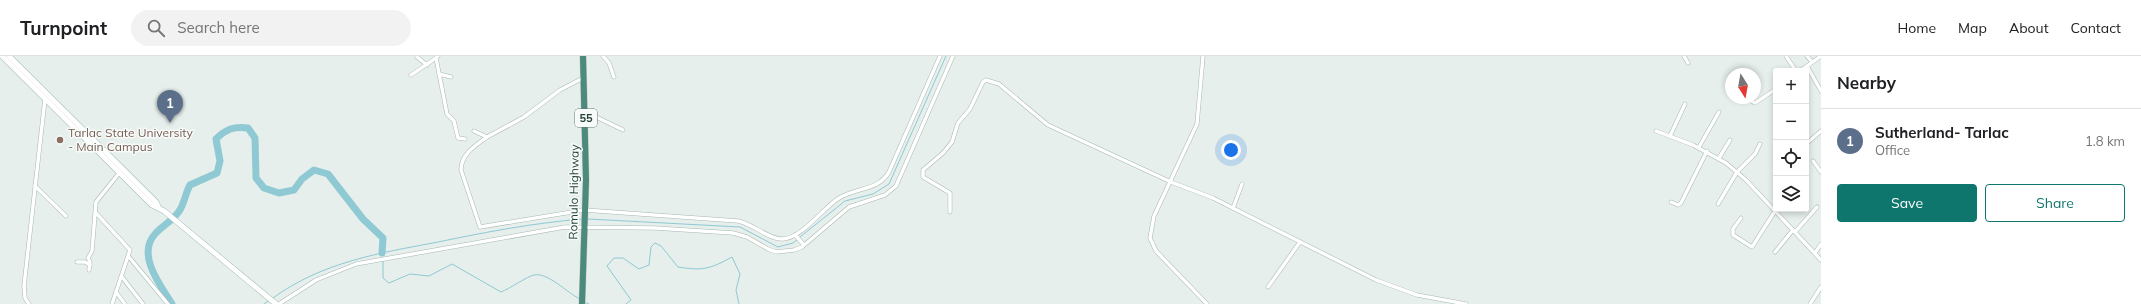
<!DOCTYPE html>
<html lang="en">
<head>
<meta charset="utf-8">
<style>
	body { margin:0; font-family:Mulish,sans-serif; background:#f2f2f2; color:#202124 }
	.controls { position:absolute; right:12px; top:12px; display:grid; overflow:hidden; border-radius:4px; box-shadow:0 2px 6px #0003 }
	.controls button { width:36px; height:36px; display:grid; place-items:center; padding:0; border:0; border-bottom:1px solid #e0e0e0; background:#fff; color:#202124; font:20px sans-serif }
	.compass { position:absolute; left:1725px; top:12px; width:36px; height:36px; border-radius:50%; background:#fff; box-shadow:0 2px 6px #0003; rotate:169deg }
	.you { position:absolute; left:1231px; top:94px; width:14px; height:14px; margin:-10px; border:3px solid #fff; border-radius:50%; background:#1a73e8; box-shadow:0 0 0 6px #1a73e833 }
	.badge { display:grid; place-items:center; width:26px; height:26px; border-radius:50%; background:#0f766e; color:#fff; font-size:13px; font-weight:700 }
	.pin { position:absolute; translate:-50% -33px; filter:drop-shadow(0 1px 2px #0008) }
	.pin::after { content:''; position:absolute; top:21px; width:14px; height:12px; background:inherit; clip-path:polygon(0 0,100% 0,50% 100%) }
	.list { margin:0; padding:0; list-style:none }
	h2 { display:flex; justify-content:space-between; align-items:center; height:52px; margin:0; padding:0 16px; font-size:17px }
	h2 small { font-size:13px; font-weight:400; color:#757577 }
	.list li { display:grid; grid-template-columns:26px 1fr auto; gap:12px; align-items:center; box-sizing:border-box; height:64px; padding:0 16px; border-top:1px solid #e0e0e0 }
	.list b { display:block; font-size:15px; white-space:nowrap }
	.list p { margin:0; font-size:13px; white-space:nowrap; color:#757577 }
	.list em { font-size:13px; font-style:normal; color:#757577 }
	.actions { display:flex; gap:8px; padding:12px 16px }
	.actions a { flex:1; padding:9px 0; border:1px solid #0f766e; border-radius:4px; text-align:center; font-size:14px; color:#0f766e }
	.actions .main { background:#0f766e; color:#fff }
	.icon { flex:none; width:22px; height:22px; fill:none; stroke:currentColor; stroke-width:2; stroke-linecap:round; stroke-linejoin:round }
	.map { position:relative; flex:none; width:1821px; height:248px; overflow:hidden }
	header { display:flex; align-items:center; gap:24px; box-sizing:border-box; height:56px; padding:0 20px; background:#fff; border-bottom:1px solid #e0e0e0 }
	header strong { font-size:19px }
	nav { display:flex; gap:22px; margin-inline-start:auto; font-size:14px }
	.search { width:280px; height:36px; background:#f2f2f2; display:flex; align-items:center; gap:10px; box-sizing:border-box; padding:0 14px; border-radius:22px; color:#757577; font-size:15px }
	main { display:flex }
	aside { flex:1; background:#fff }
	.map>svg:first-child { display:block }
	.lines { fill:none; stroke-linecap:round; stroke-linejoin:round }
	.stream { stroke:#8ec9d4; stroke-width:1 }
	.river { stroke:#8ec9d4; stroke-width:7 }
	.minor-casing { stroke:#a8b8b2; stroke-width:4.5 }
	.secondary-casing { stroke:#a4bbb3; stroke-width:6 }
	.trunk-casing { stroke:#c2cac8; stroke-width:7 }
	.minor { stroke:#fff; stroke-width:3.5 }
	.secondary { stroke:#fff; stroke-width:5 }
	.trunk { stroke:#4c8a7c; stroke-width:6 }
	.education-dot { fill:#8d6e63; stroke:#f7fbf9; stroke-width:1.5 }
	.labels { text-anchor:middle; stroke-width:3; stroke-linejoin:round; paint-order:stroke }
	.shield { fill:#f7fbf9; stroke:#637a73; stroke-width:1 }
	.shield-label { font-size:11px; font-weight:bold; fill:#24423a }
	.education-label { font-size:12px; fill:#785e54; stroke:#f7fbf9; text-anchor:start }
	.street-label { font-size:12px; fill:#24423a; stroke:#f7fbf9 }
</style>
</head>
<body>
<header>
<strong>Turnpoint</strong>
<div class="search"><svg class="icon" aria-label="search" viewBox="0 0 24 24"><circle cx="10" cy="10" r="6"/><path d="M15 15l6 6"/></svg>Search here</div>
<nav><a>Home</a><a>Map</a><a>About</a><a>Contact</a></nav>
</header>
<main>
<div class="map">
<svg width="1821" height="248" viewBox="0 0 1821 248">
	<rect width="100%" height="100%" fill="#e6efeb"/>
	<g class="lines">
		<g class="stream">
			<polyline points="588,163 740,171 778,191 793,187 798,183"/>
			<polyline points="800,181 845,145 873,138 889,128 946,0"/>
			<path d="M383,205V222L389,227L410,218L429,220L452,208L501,236C509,233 528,220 534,219C548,216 567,237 580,243"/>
			<path d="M273,242C322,206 380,197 438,186C486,176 534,167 582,163"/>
			<polyline points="584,246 589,248"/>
			<polyline points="264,248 268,245"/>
			<path d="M626,248L631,244L607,210L614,202H623L639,213L649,209L651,191L655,187L661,190L678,211C703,215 710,213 732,201L740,218L736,234L739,248"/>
		</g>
		<path class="river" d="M172,248C161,230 136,199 155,178C163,169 176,163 181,152C185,144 186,136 190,129L217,117L220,105L216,83C226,73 234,70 248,72L255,82L256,122L264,132L279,137L294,134L302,123L314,114L328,118L363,163L383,182L382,197"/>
		<g class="minor-casing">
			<g id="minor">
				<polyline points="438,0 436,2 447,58 454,65 458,82 465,83"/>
				<polyline points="603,0 609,7 614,21"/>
				<polyline points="1203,0 1197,68 1154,160 1150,182 1156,195 1207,248"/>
				<polyline points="1684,0 1688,7"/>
				<polyline points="1786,0 1796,15"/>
				<polyline points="1807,0 1812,6"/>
				<polyline points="417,1 427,9"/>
				<polyline points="1807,10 1821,35"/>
				<polyline points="1800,15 1821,0"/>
				<polyline points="439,18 451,21"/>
				<polyline points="411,19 436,2"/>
				<polyline points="1747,42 1755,47 1776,33"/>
				<polyline points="586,56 623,74"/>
				<polyline points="474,75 487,81 524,61 560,34 583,22"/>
				<polyline points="1656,75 1693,89 1726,107 1746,124 1821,204"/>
				<polyline points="1670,80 1685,48"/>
				<path d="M487,81C475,90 461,98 461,114L480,171L584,154L738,165C753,168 770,184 783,183C802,182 823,152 839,142C857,131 878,135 889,116L940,0"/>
				<polyline points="1806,88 1821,75"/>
				<polyline points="1699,91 1719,56"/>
				<polyline points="1719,102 1730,84"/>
				<polyline points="1813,105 1821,116"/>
				<polyline points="35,130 66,160"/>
				<polyline points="1671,146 1678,149 1681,147 1707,95"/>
				<polyline points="1718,148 1737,116 1755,98 1760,88"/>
				<polyline points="1233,152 1242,128"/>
				<polyline points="950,156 950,137 923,121 923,114 943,97 952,86 958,67 970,53 983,26 986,24 999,28 1048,69 1171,126 1213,142 1376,224 1417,239 1466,248"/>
				<polyline points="96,157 130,194 112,248"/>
				<polyline points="1741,162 1733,173 1733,179 1752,191 1775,155"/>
				<polyline points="1795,176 1817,151"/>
				<polyline points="795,179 804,189"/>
				<polyline points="1775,196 1793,174"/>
				<polyline points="1815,197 1821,188"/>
				<polyline points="129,201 168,248"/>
				<polyline points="77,206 85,206 90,209"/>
				<polyline points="89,214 90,206 88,202 92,195 96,146 120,116"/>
				<polyline points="122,221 143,248"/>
				<polyline points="1268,231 1300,186"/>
				<polyline points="116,236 125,248"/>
				<polyline points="29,248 25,242 24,230 45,43"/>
				<polyline points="279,248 316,224 356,208 565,171 655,172 733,177 747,181 768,193 776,196 794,194 802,191 849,151 885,139 896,130 953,0"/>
				<polyline points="1810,248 1821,231"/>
			</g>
		</g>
		<g class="secondary-casing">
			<g id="secondary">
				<polyline points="2,0 152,149 164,155 276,248"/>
				<polyline points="9,0 156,146 159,152"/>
			</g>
		</g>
		<g class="trunk-casing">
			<polyline id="trunk" points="582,248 586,124 583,0"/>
		</g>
		<use href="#minor" class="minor"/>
		<use href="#secondary" class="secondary"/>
		<use href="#trunk" class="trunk"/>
	</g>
	<circle class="education-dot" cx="60" cy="84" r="4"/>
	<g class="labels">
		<rect class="shield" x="575" y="53" width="22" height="18" rx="3"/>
		<g class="shield-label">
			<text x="586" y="66">55</text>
		</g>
		<g class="education-label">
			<text x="68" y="81">Tarlac State University<tspan x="68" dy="14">- Main Campus</tspan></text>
		</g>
		<g class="street-label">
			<text transform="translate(574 136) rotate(-89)" y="4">Romulo Highway</text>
		</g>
	</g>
</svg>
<div class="controls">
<button>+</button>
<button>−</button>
<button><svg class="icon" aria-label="locate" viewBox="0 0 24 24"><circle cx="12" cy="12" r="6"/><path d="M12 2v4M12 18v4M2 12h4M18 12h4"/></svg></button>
<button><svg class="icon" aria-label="layers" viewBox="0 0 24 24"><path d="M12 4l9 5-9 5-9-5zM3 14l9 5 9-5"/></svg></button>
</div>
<svg class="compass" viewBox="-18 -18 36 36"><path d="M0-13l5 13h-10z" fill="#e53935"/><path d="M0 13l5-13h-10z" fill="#757577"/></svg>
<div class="you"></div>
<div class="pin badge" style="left:170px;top:67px;background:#5c6f8a">1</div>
</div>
<aside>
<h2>Nearby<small></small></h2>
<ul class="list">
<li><span class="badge" style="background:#5c6f8a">1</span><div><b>Sutherland- Tarlac</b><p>Office</p></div><em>1.8 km</em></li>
</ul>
<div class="actions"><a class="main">Save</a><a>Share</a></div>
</aside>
</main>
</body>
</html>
